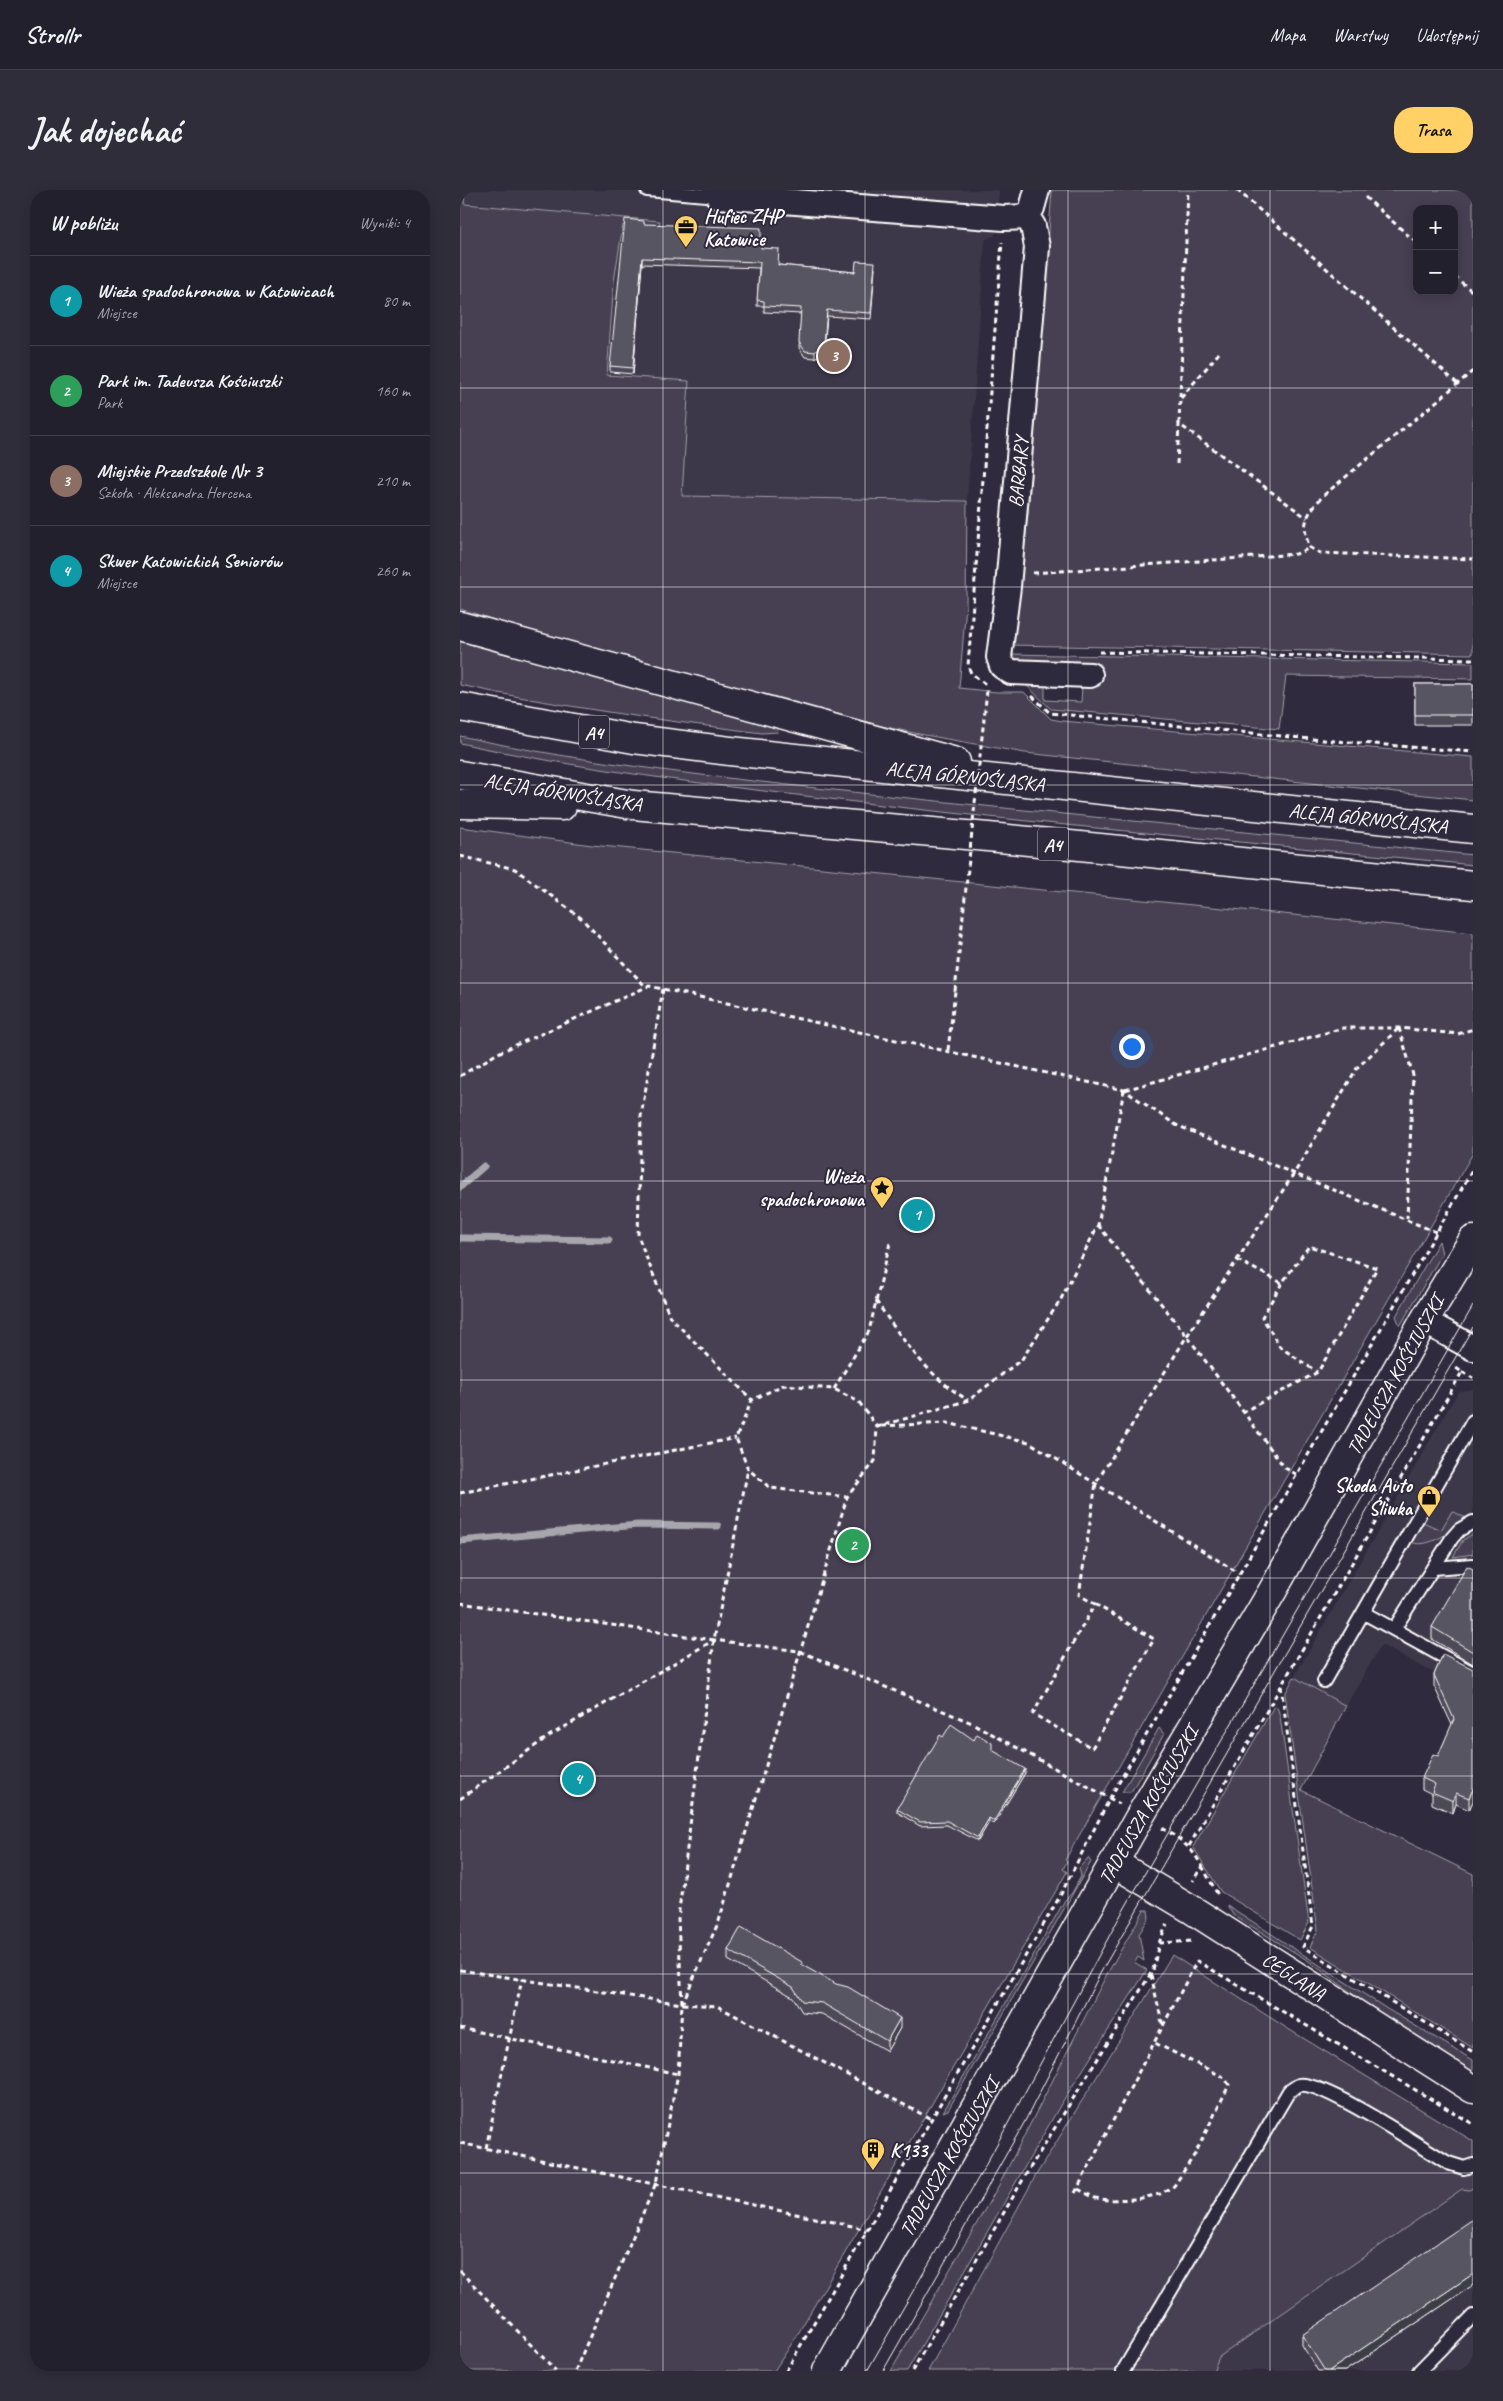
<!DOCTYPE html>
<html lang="pl">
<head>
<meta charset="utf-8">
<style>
	body { margin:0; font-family:Caveat,sans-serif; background:#2f2d3a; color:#f1f3f6 }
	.controls { position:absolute; right:15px; top:15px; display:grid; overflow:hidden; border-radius:10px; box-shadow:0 2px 12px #0003 }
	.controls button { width:45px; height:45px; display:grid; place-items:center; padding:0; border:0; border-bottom:1px solid #403e4a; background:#23202e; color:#f1f3f6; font:25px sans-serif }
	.you { position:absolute; left:671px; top:856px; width:18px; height:18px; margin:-12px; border:4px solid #fff; border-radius:50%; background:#1a73e8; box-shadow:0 0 0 8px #1a73e833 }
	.badge { display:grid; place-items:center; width:32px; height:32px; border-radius:50%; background:#ffd166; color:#fff; font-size:16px; font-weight:700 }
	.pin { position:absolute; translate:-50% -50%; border:2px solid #fff; box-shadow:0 1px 5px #0006 }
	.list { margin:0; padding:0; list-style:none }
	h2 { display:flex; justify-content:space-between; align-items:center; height:65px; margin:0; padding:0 20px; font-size:21px }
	h2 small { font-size:16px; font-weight:400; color:#a3a3aa }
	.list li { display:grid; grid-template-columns:32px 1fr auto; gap:15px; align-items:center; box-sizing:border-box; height:90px; padding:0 20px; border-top:1px solid #403e4a }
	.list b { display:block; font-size:19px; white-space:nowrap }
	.list p { margin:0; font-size:16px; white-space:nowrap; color:#a3a3aa }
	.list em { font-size:16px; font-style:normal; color:#a3a3aa }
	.map { position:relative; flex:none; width:1013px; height:2181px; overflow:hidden; border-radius:20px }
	header { display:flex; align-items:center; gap:30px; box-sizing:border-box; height:70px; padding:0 25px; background:#23202e; border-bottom:1px solid #403e4a }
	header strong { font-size:24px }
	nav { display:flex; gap:28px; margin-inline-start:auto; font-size:18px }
	.intro { display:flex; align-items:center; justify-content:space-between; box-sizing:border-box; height:120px; padding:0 30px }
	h1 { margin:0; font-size:35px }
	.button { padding:12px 22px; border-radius:20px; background:#ffd166; color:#111; font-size:18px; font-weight:700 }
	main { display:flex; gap:30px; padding:0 30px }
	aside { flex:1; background:#23202e; border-radius:20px; box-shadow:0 2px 12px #0003 }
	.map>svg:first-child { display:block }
	.built { fill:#3c3749 }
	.green { fill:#464152; stroke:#a2a0a8; fill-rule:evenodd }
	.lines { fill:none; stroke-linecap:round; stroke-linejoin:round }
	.stream { stroke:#a7a6ad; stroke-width:7 }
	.service-casing { stroke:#fff; stroke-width:16 }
	.minor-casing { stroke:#fff; stroke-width:28 }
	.tertiary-casing { stroke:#fff; stroke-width:31 }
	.motorway-casing { stroke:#fff; stroke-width:31 }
	.path { stroke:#fff; stroke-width:3; stroke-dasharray:5 4; stroke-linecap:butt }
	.service { stroke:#2f2a3d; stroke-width:12 }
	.minor { stroke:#2f2a3d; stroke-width:24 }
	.tertiary { stroke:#2f2a3d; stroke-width:28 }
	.motorway { stroke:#2f2a3d; stroke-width:28 }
	.tram { stroke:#fff; stroke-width:1 }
	.path-bridge { stroke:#fff; stroke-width:3; stroke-dasharray:5 4; stroke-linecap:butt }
	.wall { fill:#4d4956; stroke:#fff }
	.shaded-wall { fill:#3e3c46; stroke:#fff }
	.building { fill:#595564; stroke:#fff }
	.grid { fill:none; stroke:#fff; stroke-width:1; stroke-opacity:0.55 }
	.labels { text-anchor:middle; stroke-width:4; stroke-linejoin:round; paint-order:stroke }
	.shield { fill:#2f2a3d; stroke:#c1bfc5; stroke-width:1 }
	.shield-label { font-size:19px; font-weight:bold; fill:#fff }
	.poi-label { font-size:20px; font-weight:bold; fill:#fff; stroke:#2f2a3d; text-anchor:start }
	.street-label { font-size:20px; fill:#fff; stroke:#2f2a3d }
</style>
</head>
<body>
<header>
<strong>Strollr</strong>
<nav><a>Mapa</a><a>Warstwy</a><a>Udostępnij</a></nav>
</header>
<div class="intro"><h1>Jak dojechać</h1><a class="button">Trasa</a></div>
<main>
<aside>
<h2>W pobliżu<small>Wyniki: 4</small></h2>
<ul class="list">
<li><span class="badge" style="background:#0f9aa8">1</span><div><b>Wieża spadochronowa w Katowicach</b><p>Miejsce</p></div><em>80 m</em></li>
<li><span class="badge" style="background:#2e9e5b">2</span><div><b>Park im. Tadeusza Kościuszki</b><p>Park</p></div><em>160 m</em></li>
<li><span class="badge" style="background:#8d6e63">3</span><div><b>Miejskie Przedszkole Nr 3</b><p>Szkoła · Aleksandra Hercena</p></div><em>210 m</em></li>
<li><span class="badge" style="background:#0f9aa8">4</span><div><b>Skwer Katowickich Seniorów</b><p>Miejsce</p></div><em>260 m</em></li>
</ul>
</aside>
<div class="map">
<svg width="1013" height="2181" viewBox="0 0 1013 2181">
	<rect width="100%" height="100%" fill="#2f2a3d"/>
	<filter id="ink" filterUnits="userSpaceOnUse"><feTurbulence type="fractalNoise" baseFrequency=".02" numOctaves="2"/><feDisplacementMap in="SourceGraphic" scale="10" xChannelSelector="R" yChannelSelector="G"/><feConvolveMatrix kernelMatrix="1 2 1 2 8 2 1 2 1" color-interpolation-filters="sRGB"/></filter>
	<g filter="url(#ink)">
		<g class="built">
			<polygon points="5,0 539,0 535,45 525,50 507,311 222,306 229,191 147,186 154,91 163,34 199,36 200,31 4,14"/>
			<polygon points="1013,1199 1013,1504 921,1455 886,1516 834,1487 998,1202"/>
			<polygon points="1013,1998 1013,2181 753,2181 759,2167 1003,1999 1009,2000"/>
		</g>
		<g class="green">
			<polygon points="0,0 5,0 4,14 200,31 199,36 163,35 154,91 147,185 229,191 222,306 507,311 506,415 499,498 537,502 564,502 591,529 602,531 1013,567 1013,610 565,563 459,544 402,532 117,456 0,419"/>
			<path d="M592,0H1013V464L547,455L561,390L568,323ZM957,19H994V101H957Z"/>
			<path d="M0,451L316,537L318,542L302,543C200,530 100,517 0,495Z"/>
			<polygon points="551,464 1013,473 1013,489 826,486 819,539 591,519 564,493 585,495 585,510 621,512 622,496 640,496 641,474 565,471 557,469"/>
			<path d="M0,546C132,575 267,588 401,603C605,625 809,644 1013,665V675C799,653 584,635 370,609C246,594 122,580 0,553Z"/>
			<polygon points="0,637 132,655 1013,743 1013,963 605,1670 607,1672 603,1679 607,1682 336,2147 314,2181 0,2181"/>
			<polygon points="979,1051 982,1064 940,1136 936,1126"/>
			<path d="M992,1321L1008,1329C994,1339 968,1360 951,1352L963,1332L981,1340Z"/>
			<polygon points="1013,1344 1013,1364 993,1367 1003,1350"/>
			<polygon points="834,1487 886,1516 841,1600 1013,1684 1013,1858 850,1757 858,1740 825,1504"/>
			<polygon points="814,1516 817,1517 820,1526 849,1733 840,1750 761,1702 733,1657"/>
			<polygon points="699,1538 704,1544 671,1602 662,1602"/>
			<polygon points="628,1668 631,1672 488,1920 483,1922 605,1710 612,1703 621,1686 619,1678"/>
			<polygon points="767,1715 927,1819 1013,1870 1013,1885 955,1850 847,1770 773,1725"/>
			<polygon points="684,1720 688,1720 689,1728 679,1744 684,1771 678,1767 674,1772 687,1780 601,1914 447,2181 431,2181 539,1995 647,1784"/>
			<polygon points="712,1765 833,1842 1013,1951 1013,1998 1009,2000 1002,1999 759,2167 753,2181 468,2181 576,1985"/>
		</g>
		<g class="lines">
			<g class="stream">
				<polyline points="0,997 24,976"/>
				<polyline points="0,1048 149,1050"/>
				<polyline points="0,1351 178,1335 258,1336"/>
			</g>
			<g class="service-casing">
				<g id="service">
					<polyline points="187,0 258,6 259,2"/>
					<polyline points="973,1378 1013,1375"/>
					<polyline points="904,1423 1013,1483"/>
					<polyline points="934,1439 992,1348 999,1340 1013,1332"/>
					<polyline points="864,1491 1013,1231"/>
					<path d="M663,2181L829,1901C832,1900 836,1896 839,1895C862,1890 963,1958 988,1973L1004,1978L1013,1975"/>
					<polyline points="959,2181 1013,2126"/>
				</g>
			</g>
			<g class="minor-casing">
				<g id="minor">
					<polyline points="258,6 544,28 567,27"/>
					<polyline points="567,27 573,36 577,57 548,397 539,467 542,476 551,482 630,485"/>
					<polyline points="567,27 572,18 577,0"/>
					<polyline points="964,1131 1013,1158"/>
				</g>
			</g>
			<g class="tertiary-casing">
				<g id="tertiary">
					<polyline points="654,1673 731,1719 1013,1899"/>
					<polyline points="367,2181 680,1626 813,1400 964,1131 1013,1050"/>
				</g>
			</g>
			<g class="motorway-casing">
				<g id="motorway">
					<polyline points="0,436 496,572"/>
					<polyline points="0,517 174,549 270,561 1013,639"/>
					<polyline points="0,585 173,615 539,648 1013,695"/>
					<polyline points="0,614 102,616"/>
				</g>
			</g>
			<g class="path">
				<polyline points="777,0 998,194"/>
				<polyline points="1009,0 1013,4"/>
				<polyline points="905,7 957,53"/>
				<polyline points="994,86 1013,102"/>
				<path d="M1013,181L864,305C847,323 840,333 850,358L860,363L1013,369"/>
				<polyline points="721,208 759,163"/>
				<polyline points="719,234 728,0"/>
				<polyline points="717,274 719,234 847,328"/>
				<polyline points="573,383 836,364 850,358"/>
				<polyline points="639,462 1013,469"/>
				<polyline points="525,494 511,483 508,476 542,52"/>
				<polyline points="572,506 590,523 851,549 1013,562"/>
				<polyline points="0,666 55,679 121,728 186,797"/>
				<polyline points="203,799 181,926 178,1046 210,1127 292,1210"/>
				<polyline points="939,838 953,885 947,1028"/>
				<polyline points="488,860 495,801"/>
				<polyline points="0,886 38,863 189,796 664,900 716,935 976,1042"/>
				<polyline points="665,900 883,838 939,838 998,844 1013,839"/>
				<polyline points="638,1035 727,1146 825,1278 836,1284"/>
				<polyline points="777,1070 822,1093 849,1056 917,1078 858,1182 783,1222"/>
				<polyline points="822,1093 802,1127 820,1157 857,1182"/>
				<path d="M416,1111C442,1149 468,1187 508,1210"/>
				<polyline points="1002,1182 1013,1188"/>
				<polyline points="374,1199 409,1141 430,1053"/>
				<polyline points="422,1236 487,1233 569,1252 780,1384"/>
				<polyline points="417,1237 509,1210 562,1169 601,1109 638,1035 664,900"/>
				<polyline points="0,1303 276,1248"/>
				<polyline points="0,1413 254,1450"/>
				<polyline points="635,1414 694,1449 632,1558 573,1524 635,1414 619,1405 636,1293 727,1146 835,982 897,878 939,838"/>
				<polyline points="821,1496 853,1736 843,1757 1013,1862"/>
				<polyline points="0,1609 89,1546 254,1450 339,1461 512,1533 660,1614"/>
				<path d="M702,1638C720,1648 732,1658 742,1676L733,1691"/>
				<polyline points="729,1656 1002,1182 996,1178"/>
				<polyline points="742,1676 758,1705"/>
				<polyline points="699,1753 733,1751"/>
				<polyline points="0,1780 222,1814 257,1816 471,1929"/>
				<polyline points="691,1785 703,1837"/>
				<polyline points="222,1814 259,1731 387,1307 415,1271 417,1237 399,1212 374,1199 323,1195 292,1210 276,1248 288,1279 310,1298 387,1307"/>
				<polyline points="0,1838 218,1884"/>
				<polyline points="0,1953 397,2037 406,2042"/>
				<polyline points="26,1958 62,1789"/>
				<polyline points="618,1999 635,2008 648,2010 677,2009 700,2004 714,1996 735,1964 769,1895 765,1888 695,1853"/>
				<polyline points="615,2003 737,1771 1013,1934"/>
				<polyline points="0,2081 96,2181"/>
				<polyline points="115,2181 196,1993 218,1884 222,1814 218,1728 254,1450 288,1279"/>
				<polyline points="326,2181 600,1706 650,1608 1013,979"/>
				<polyline points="452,2181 568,1981 693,1780 699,1753 707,1734"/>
			</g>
			<use href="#service" class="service"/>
			<use href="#minor" class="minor"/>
			<use href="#tertiary" class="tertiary"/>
			<use href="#motorway" class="motorway"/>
			<g class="tram">
				<polyline points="407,2181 524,1978 659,1728 1013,1116"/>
				<polyline points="423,2181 564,1933 641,1782 1013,1137"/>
			</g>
			<polyline class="path-bridge" points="495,801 527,500"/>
		</g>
		<g class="wall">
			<polygon points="184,34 301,58 319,75 395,82 415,78 411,129 367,126 364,160 355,168 345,167 339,158 341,124 304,122 304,116 297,116 299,78 182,74 173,184 150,182 150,176"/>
			<rect x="955" y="494" width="58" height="41"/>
			<polygon points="1013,1379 1013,1474 972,1449 972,1437"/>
			<polygon points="983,1464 1013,1611 1009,1620 996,1614 993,1623 972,1614 972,1604 962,1599 962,1588 978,1566 992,1535 974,1496 974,1485"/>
			<polygon points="483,1547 514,1550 532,1560 565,1583 534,1634 529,1632 518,1651 487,1635 460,1636 437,1622 437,1619"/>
			<polygon points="268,1760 342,1775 440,1838 427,1861 362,1824 342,1822 333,1807 268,1770"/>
			<polygon points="1013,2095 885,2181 858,2181 842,2155 842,2145"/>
		</g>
		<g class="shaded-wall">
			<polygon points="182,68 182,74 173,184 173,178"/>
			<polygon points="367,120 364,160 355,168 355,162"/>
			<polygon points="565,1579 565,1583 534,1634 534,1631"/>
			<polygon points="1013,1599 1013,1611 1009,1620 1009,1608"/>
			<polygon points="996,1603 996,1614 993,1623 993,1611"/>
			<polygon points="529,1628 529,1632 518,1651 518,1648"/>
			<polygon points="440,1828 440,1838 427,1861 427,1851"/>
			<polygon points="1013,2084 1013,2095 885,2181 869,2181"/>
		</g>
		<g class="building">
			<polygon points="165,29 184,31 184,34 301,38 301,58 319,59 318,75 395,82 396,71 415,72 411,123 367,120 364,154 355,162 345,161 339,152 341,118 304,116 304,111 297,110 300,72 182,68 173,178 150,176"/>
			<rect x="955" y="494" width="58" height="31"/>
			<polygon points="1007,1376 1013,1379 1013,1462 972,1437"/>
			<polygon points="983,1464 1013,1479 1013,1599 1009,1608 996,1603 993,1611 972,1602 975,1594 962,1588 973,1564 978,1566 994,1529 974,1485"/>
			<polygon points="491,1534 514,1550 517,1544 532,1553 532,1560 565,1579 534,1631 529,1628 518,1648 487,1631 460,1632 437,1619 480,1545 483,1547"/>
			<polygon points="281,1737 342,1772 342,1775 376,1794 388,1797 440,1828 427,1851 362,1813 342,1811 333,1797 268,1760"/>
			<polygon points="1013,2029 1013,2084 869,2181 865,2181 842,2145"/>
		</g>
	</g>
	<path class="grid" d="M203,0V2181M405,0V2181M608,0V2181M810,0V2181M0,198H1013M0,397H1013M0,595H1013M0,793H1013M0,991H1013M0,1190H1013M0,1388H1013M0,1586H1013M0,1784H1013M0,1983H1013"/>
	<defs>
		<g id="office-pin" transform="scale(1.25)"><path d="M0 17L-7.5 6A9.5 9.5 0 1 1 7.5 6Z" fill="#ffd166" stroke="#2f2a3d"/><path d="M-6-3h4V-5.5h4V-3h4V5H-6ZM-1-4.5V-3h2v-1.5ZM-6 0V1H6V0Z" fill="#111"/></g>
		<g id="sight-pin" transform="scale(1.25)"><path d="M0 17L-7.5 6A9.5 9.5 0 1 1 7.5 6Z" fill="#ffd166" stroke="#2f2a3d"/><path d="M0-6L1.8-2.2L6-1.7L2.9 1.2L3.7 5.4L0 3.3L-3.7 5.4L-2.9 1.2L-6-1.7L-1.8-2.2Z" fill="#111"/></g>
		<g id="shop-pin" transform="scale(1.25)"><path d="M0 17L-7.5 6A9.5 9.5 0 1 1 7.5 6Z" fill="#ffd166" stroke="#2f2a3d"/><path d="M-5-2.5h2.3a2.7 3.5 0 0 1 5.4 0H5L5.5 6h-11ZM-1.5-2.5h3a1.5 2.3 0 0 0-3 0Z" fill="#111"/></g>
		<g id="building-pin" transform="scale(1.25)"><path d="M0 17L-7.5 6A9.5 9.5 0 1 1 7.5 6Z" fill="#ffd166" stroke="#2f2a3d"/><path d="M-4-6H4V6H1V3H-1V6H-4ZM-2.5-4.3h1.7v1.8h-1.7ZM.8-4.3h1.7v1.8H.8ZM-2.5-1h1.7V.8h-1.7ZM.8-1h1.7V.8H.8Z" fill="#111"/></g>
	</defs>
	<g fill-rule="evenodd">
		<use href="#office-pin" x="226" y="37"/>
		<use href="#sight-pin" x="422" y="998"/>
		<use href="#shop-pin" x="969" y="1307"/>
		<use href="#building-pin" x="413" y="1960"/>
	</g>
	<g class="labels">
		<g class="shield">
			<rect x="119" y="525.5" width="30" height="33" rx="4"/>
			<rect x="578" y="637.5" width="30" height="33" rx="4"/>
		</g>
		<g class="shield-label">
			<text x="134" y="549">A4</text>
			<text x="593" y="661">A4</text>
		</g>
		<g class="poi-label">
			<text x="244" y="33">Hufiec ZHP<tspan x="244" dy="23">Katowice</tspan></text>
			<text x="404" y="993" text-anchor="end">Wieża<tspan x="404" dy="23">spadochronowa</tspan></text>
			<text x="952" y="1302" text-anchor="end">Skoda Auto<tspan x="952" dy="23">Śliwka</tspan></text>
			<text x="430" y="1967">K133</text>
		</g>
		<g class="street-label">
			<text transform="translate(558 282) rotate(-85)" y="7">BARBARY</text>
			<text transform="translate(505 586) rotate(6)" y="7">ALEJA GÓRNOŚLĄSKA</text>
			<text transform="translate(103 602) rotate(9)" y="7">ALEJA GÓRNOŚLĄSKA</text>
			<text transform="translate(908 628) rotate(6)" y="7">ALEJA GÓRNOŚLĄSKA</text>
			<text transform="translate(935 1185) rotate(-61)" y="7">TADEUSZA KOŚCIUSZKI</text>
			<text transform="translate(688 1615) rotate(-60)" y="7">TADEUSZA KOŚCIUSZKI</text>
			<text transform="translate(834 1786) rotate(33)" y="7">CEGLANA</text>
			<text transform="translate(489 1967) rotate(-60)" y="7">TADEUSZA KOŚCIUSZKI</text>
		</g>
	</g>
</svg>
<div class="controls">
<button>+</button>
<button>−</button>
</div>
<div class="you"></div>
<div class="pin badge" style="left:457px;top:1025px;background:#0f9aa8">1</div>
<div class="pin badge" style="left:393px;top:1355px;background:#2e9e5b">2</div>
<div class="pin badge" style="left:374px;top:166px;background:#8d6e63">3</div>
<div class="pin badge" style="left:118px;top:1589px;background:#0f9aa8">4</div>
</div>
</main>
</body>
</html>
